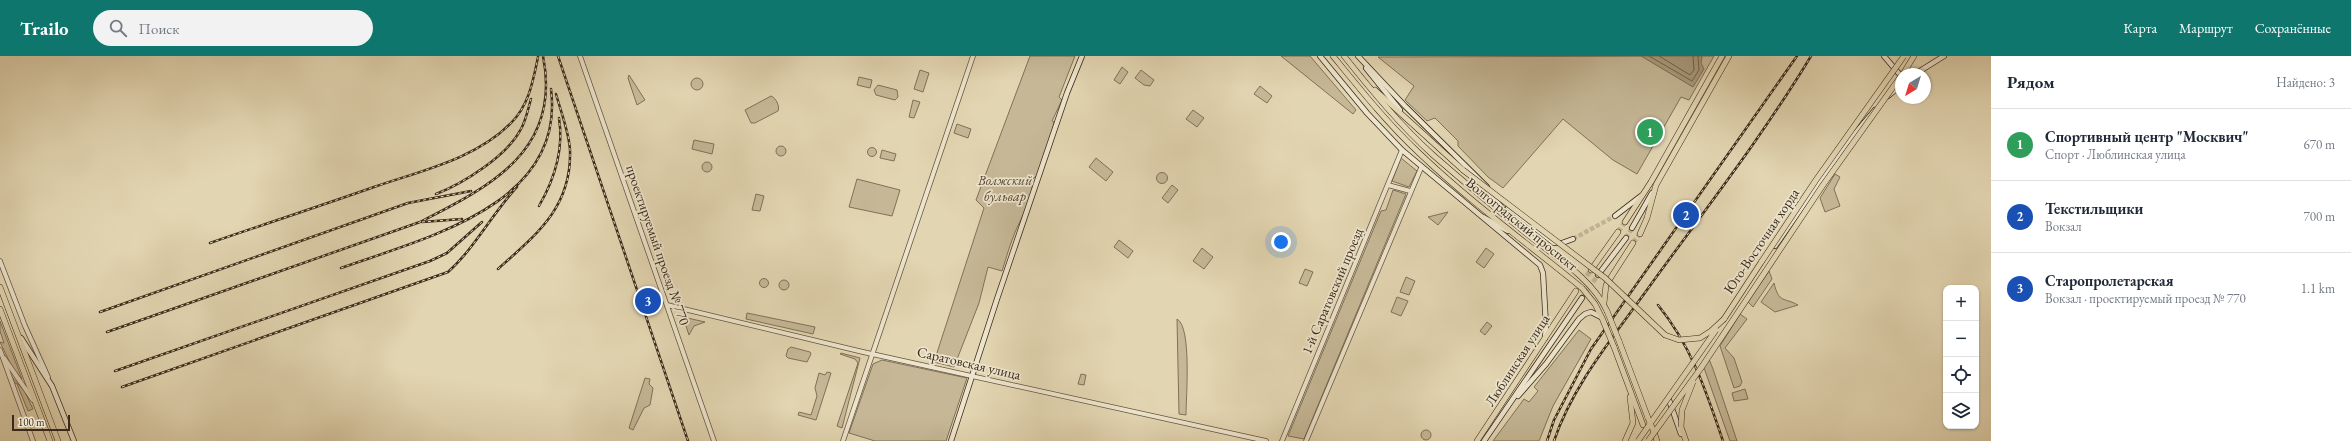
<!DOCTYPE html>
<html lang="ru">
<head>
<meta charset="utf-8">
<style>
	body { margin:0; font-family:"EB Garamond",serif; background:#f2f2f3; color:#1f2937 }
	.controls { position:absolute; right:12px; bottom:12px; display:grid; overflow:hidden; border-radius:8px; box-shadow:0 1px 3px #0004 }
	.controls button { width:36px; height:36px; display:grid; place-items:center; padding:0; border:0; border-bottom:1px solid #e0e1e3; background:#fff; color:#1f2937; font:20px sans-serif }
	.compass { position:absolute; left:1895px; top:12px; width:36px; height:36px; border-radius:50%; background:#fff; box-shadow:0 1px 3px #0004; rotate:218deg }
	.scale { position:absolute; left:12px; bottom:10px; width:58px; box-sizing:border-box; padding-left:4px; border:2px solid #3b2a19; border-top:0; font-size:11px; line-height:14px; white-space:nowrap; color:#3b2a19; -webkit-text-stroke:3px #ece4cc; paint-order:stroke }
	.you { position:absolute; left:1281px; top:186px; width:14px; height:14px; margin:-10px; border:3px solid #fff; border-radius:50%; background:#1a73e8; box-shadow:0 0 0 6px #1a73e833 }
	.badge { display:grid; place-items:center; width:26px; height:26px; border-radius:50%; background:#0f766e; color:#fff; font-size:13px; font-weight:700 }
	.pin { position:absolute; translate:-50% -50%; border:2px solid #fff; box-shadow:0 1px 4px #0006 }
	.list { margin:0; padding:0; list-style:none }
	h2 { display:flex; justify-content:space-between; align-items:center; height:52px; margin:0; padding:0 16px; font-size:17px }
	h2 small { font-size:13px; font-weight:400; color:#747a83 }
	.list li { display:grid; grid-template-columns:26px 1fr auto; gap:12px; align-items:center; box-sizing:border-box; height:72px; padding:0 16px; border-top:1px solid #e0e1e3 }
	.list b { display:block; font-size:15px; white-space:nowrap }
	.list p { margin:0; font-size:13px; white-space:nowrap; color:#747a83 }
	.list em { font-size:13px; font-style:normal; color:#747a83 }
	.icon { flex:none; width:22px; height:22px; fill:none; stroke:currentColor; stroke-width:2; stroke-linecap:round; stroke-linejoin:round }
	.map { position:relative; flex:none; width:1991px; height:385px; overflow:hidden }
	header { display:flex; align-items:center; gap:24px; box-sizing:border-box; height:56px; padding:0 20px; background:#0f766e; color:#fff }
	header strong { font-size:19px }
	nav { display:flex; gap:22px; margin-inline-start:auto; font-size:14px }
	.search { width:280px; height:36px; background:#f2f2f3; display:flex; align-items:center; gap:10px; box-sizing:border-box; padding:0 14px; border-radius:22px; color:#747a83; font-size:15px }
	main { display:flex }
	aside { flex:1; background:#fff }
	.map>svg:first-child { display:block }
	.green { fill:#c6b897; stroke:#807158 }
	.water { fill:#a99b7d; stroke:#7d6e55 }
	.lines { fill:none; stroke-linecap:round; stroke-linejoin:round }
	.shore { stroke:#72624b; stroke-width:1 }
	.secondary-tunnel { stroke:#c1b393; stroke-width:4.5; stroke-dasharray:4.5 2; stroke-linecap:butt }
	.primary-tunnel { stroke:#c1b393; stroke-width:5; stroke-dasharray:5 2.5; stroke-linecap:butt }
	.tertiary-casing { stroke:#65553f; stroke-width:5.5 }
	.secondary-casing { stroke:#3b2a19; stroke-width:6 }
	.primary-casing { stroke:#3b2a19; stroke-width:6 }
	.tertiary { stroke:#ece4cc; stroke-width:4 }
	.secondary { stroke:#ece4cc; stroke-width:4.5 }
	.primary { stroke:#e2d5b1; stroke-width:5 }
	.rail-casing { stroke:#3b2a19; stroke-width:2.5 }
	.rail { stroke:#ece4cc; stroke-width:1; stroke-dasharray:3; stroke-linecap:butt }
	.primary-bridge-casing { stroke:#3b2a19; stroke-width:6; stroke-linecap:butt }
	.primary-bridge { stroke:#e2d5b1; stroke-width:5 }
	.labels { text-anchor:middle; stroke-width:3.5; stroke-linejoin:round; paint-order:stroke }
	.park-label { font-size:14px; font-style:italic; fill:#574632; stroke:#ece4cc }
	.street-label { font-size:14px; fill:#3b2a19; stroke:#ece4cc }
</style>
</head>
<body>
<header>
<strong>Trailo</strong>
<div class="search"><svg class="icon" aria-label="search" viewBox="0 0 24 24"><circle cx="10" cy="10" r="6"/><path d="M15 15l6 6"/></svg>Поиск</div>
<nav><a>Карта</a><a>Маршрут</a><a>Сохранённые</a></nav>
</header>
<main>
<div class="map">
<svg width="1991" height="385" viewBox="0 0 1991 385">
	<rect width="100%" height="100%" fill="#e2d5b1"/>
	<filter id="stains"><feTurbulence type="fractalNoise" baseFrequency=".005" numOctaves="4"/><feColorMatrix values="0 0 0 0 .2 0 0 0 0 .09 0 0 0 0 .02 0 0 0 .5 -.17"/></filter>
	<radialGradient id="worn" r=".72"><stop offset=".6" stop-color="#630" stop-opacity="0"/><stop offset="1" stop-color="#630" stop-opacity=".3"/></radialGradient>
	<g class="green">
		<path d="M1030,0H1075L1059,41L1062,44L1052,65L1054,66L1053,72L1037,119L1032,124C1035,140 1019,165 1014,179C1009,191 1006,203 1002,215L988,211L979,247L954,311L934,306L984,152L976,144Z"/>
		<polygon points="1281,0 1310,0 1356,54 1353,58"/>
		<polygon points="1714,0 1689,44 1681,41 1637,118 1613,104 1563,63 1503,132 1488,121 1458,90 1458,85 1435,62 1427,65 1405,44 1414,30 1378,1"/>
		<polygon points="1122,11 1128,16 1120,28 1114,24"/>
		<polygon points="920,14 929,17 923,36 914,33"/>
		<polygon points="1141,14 1154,24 1150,30 1144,29 1135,22"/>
		<polygon points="629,19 645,44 637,49 628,22"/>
		<polygon points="859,21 872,24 870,32 857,29"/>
		<circle cx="697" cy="28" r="6"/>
		<polygon points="878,29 897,34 898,41 895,44 876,39 874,34"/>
		<polygon points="1260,30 1272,40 1267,47 1254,38"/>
		<path d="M771,40C776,42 780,50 778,55L755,67H751L745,54Z"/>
		<polygon points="913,44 920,46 914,62 909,61"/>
		<polygon points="1193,54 1204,62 1197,71 1186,63"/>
		<polygon points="957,68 971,73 968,82 954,77"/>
		<polygon points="694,84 714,88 712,98 692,93"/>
		<circle cx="781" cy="95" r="5"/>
		<circle cx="872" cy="96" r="4.5"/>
		<polygon points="882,94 896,98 894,105 880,102"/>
		<polygon points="1096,102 1113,116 1106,125 1089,111"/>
		<polygon points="1401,102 1417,115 1409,131 1392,125"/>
		<circle cx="707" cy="111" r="5"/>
		<circle cx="1162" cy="122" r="5.5"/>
		<polygon points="1835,118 1840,121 1834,133 1840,150 1825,156 1820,142"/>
		<polygon points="857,123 900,134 892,160 849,151"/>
		<polygon points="1172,129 1178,134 1168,147 1162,142"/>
		<polygon points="1393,134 1406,138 1304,383 1288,380 1381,155 1386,154"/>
		<polygon points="756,138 764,140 760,155 752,154"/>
		<polygon points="1448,156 1438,169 1428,161"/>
		<polygon points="1119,184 1133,195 1128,202 1114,191"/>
		<polygon points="1202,192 1213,201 1204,213 1193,205"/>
		<polygon points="1486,192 1494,198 1484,212 1476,206"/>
		<polygon points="1305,213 1313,216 1307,230 1299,227"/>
		<polygon points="1769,215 1772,223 1753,251 1748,246"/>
		<polygon points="1406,221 1415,225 1409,239 1400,236"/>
		<circle cx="764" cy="227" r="4.5"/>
		<circle cx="784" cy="229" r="5"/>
		<path d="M1774,227C1779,248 1784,241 1798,249L1775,256L1761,246Z"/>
		<polygon points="1397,241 1408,245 1401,260 1391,256"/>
		<polygon points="747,257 815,271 813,278 746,263"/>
		<polygon points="1740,258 1747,263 1725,292 1734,302 1742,326 1740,330 1734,332 1720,290"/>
		<polygon points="683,261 705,266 694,270 689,279"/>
		<path d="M1177,263C1192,271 1186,341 1186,359L1179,358Z"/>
		<polygon points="0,265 22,323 13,313 0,286 4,287 0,275"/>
		<polygon points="1487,266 1492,270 1485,279 1480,275"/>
		<polygon points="1579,274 1591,283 1553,350 1539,385 1493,385 1524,343 1529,346 1538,335 1534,331"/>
		<polygon points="791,291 810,296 811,298 807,306 788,302 786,300 788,293"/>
		<polygon points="841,297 860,302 842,372 837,370 858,307 855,303 840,298"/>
		<polygon points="1709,303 1713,313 1737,385 1730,385 1703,309"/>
		<polygon points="882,304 967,322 946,385 875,385 849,377 873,308"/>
		<polygon points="827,316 831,317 816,364 798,359 799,356 811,359 817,340 815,332 819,317 825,319"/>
		<polygon points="1081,318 1086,319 1084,329 1078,328"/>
		<polygon points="12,321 25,336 33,353 28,355 17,328 13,326"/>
		<polygon points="645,322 650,323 649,328 653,332 650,349 644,352 633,374 629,372"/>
		<polygon points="1745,333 1748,343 1734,345 1732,337"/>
		<circle cx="1426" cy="379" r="5"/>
	</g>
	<polygon class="water" points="1641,0 1702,0 1701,7 1704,13 1693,31"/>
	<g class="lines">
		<g class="shore">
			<polyline points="1649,0 1692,25 1699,14 1698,0"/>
			<polyline points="1659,0 1690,19 1694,14 1693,0"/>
		</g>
		<g class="secondary-tunnel">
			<polyline points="1626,182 1632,172"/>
			<polyline points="1573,183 1615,160"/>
			<polyline points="1582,242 1598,219"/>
		</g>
		<g class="primary-tunnel">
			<polyline points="1618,176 1625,166"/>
			<polyline points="1633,187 1640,178"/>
			<polyline points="1578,232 1591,214"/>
		</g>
		<g class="tertiary-casing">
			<g id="tertiary">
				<polyline points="580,0 714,385"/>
				<polyline points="1388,129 1410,135"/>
				<polyline points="0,205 25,270 48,321"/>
				<polyline points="667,249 863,296 1266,385"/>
				<polyline points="0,294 33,385"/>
				<polyline points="4,302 33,344"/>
				<polyline points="843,385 973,0"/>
				<polyline points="1282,385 1402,94"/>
				<polyline points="1306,385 1421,112"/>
			</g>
		</g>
		<g class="secondary-casing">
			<g id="secondary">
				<polyline points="1320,0 1367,57 1402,94 1540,209 1543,217 1546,270 1545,282"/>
				<polyline points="1358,0 1405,50 1487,131"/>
				<polyline points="1884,0 1901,20"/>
				<polyline points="1366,12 1400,54"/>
				<polyline points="1915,18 1944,0"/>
				<polyline points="1888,40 1901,29"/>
				<polyline points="1487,133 1508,160"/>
				<polyline points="1508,151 1554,187 1562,187 1573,183"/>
				<polyline points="1615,160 1641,140"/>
				<polyline points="1483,161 1508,175"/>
				<polyline points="1632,172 1652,137"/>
				<polyline points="1775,190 1847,87 1875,54"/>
				<polyline points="1598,219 1626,182"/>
				<polyline points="21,282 52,330 74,385"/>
				<polyline points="1518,340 1546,308 1579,263 1585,258 1591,256 1601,261"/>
				<polyline points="1669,344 1681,378"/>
				<polyline points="951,385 997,243 1067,37 1082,0"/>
				<polyline points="1484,385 1582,242"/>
			</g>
		</g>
		<g class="primary-casing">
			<g id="primary">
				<path d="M1333,0C1360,33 1387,67 1418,96C1469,145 1527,187 1582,232L1595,248L1602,262"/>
				<path d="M1344,0C1372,35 1400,69 1433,99C1464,126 1495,152 1527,178C1554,200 1592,222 1607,255"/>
				<polyline points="1903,18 1914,0"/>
				<polyline points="1375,34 1463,114"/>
				<polyline points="1625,166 1651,126 1722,0"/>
				<polyline points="1640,178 1647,162 1656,129 1729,0"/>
				<polyline points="1591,214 1618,176"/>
				<polyline points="0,231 58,385"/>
				<polyline points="1604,247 1606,229 1633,187"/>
				<polyline points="0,253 50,385"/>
				<polyline points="1724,263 1762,205"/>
				<polyline points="1619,285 1648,362"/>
				<polyline points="1614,291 1643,369"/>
				<polyline points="1681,371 1686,385"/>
				<polyline points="1654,376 1657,385"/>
				<polyline points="1477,385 1576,235"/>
				<polyline points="1625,385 1633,367 1630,341"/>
			</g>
		</g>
		<use href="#tertiary" class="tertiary"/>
		<use href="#secondary" class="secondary"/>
		<use href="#primary" class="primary"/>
		<g class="rail-casing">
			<g id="rail">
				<polyline points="558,0 688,385"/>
				<path d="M436,138C464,127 507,100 521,73C526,64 528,53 531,43"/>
				<path d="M539,150C554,124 564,93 559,62"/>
				<polyline points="422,166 462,163"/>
				<path d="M210,187C265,168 320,150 374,131C420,115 476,103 511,67C529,49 533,25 538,1"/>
				<path d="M341,212C425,182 566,149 551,33"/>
				<path d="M498,213C537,178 572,151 570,94C569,76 561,56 556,38"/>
				<path d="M1658,249C1692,291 1706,335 1723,385"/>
				<polyline points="100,256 408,147 471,135"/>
				<path d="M107,276L420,166C491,130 562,94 543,0"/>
				<polyline points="115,315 430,205 447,197 482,166"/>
				<path d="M122,331L448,216C474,193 492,158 517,131"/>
				<polyline points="1547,385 1554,364 1591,293 1797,0"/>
				<path d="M1554,385C1572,331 1611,284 1644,238C1700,160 1761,83 1811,0"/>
			</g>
		</g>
		<use href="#rail" class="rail"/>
		<g class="primary-bridge-casing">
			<g id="primary-bridge">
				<polyline points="1463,114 1605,222 1665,279 1679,284 1700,282 1711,275 1724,263"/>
				<polyline points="1762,205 1816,124 1904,0"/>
				<polyline points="1607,255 1619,285"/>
				<polyline points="1602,262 1614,291"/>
				<polyline points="1648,362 1654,376"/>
				<polyline points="1681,371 1682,354 1693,326"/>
				<polyline points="1638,385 1716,274"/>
				<polyline points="1648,385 1701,312 1823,129 1901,20"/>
			</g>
		</g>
		<use href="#primary-bridge" class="primary-bridge"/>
	</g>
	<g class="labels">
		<g class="park-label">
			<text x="1005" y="129">Волжский<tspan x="1005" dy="16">бульвар</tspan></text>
		</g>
		<g class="street-label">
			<text transform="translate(1522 168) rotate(39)" y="5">Волгоградский проспект</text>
			<text transform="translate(1761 185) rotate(-56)" y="5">Юго-Восточная хорда</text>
			<text transform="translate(658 189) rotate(71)" y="5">проектируемый проезд № 770</text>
			<text transform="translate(1332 235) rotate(-67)" y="5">1-й Саратовский проезд</text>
			<text transform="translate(1517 304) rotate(-57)" y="5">Люблинская улица</text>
			<text transform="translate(969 307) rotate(13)" y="5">Саратовская улица</text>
		</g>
	</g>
	<rect width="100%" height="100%" filter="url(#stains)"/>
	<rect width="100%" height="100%" fill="url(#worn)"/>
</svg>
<div class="controls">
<button>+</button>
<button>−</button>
<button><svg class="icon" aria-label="locate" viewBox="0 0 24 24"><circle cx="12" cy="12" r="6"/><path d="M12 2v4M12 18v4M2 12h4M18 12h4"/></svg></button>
<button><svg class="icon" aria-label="layers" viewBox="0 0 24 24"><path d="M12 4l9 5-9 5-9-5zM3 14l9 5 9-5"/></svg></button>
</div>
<svg class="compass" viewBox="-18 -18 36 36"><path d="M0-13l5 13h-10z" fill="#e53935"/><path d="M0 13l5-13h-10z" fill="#747a83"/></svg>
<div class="scale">100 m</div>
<div class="you"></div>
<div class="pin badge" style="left:1650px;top:76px;background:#2e9e5b">1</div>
<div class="pin badge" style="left:1686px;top:159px;background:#1a4fb4">2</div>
<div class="pin badge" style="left:648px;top:245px;background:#1a4fb4">3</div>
</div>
<aside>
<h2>Рядом<small>Найдено: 3</small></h2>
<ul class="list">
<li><span class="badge" style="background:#2e9e5b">1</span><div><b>Спортивный центр &quot;Москвич&quot;</b><p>Спорт · Люблинская улица</p></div><em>670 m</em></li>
<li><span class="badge" style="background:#1a4fb4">2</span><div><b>Текстильщики</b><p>Вокзал</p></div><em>700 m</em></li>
<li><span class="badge" style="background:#1a4fb4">3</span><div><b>Старопролетарская</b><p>Вокзал · проектируемый проезд № 770</p></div><em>1.1 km</em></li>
</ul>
</aside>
</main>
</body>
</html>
